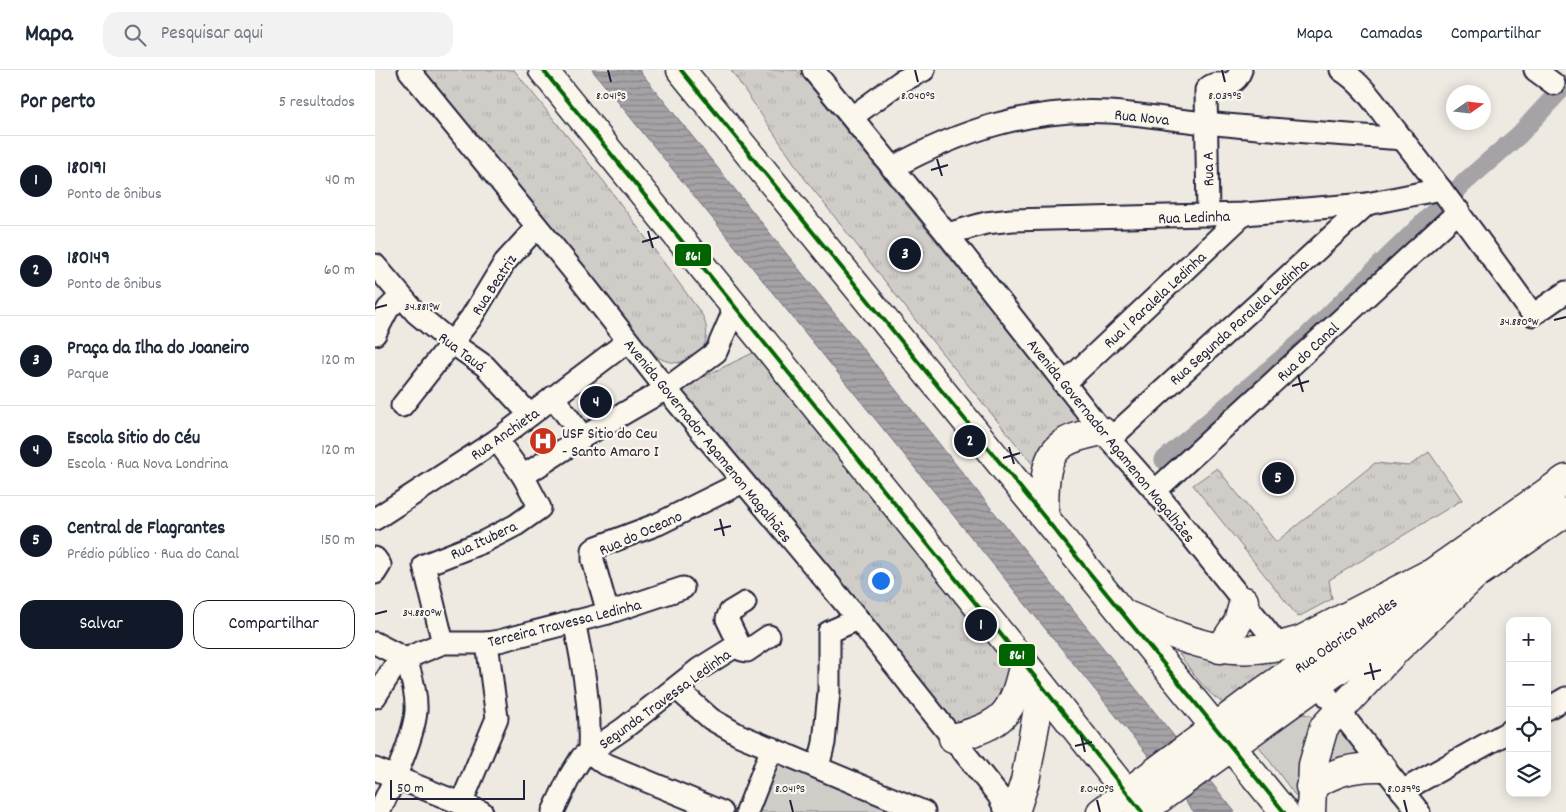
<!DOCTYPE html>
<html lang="pt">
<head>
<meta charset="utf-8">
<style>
	body { margin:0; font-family:Dekko,sans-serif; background:#f2f2f3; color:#1f2937 }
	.controls { position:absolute; right:15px; bottom:15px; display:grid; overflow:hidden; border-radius:10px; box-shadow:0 2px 12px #0003 }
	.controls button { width:45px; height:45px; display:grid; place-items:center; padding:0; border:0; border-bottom:1px solid #e0e1e3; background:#fff; color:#1f2937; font:25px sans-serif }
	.compass { position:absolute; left:1071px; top:15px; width:45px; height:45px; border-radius:50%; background:#fff; box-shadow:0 2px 12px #0003; rotate:76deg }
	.scale { position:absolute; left:15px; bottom:12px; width:135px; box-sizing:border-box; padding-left:5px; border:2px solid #22223b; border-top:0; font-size:14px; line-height:18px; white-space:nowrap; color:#22223b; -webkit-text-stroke:4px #fbf7ec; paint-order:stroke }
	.you { position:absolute; left:505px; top:510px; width:18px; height:18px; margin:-12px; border:4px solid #fff; border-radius:50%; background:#1a73e8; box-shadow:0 0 0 8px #1a73e833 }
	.badge { display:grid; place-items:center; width:32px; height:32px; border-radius:50%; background:#111827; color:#fff; font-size:16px; font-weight:700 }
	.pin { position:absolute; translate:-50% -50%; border:2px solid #fff; box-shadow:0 1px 5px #0006 }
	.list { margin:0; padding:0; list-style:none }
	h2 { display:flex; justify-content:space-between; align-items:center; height:65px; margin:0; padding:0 20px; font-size:21px }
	h2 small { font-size:16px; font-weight:400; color:#747a83 }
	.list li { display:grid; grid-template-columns:32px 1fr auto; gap:15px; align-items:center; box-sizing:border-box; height:90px; padding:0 20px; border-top:1px solid #e0e1e3 }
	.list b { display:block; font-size:19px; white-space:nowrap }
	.list p { margin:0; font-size:16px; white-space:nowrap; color:#747a83 }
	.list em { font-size:16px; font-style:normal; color:#747a83 }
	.actions { display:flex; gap:10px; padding:15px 20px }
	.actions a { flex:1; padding:11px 0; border:1px solid #111827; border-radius:15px; text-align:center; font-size:18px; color:#111827 }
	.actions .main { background:#111827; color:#fff }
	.icon { flex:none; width:28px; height:28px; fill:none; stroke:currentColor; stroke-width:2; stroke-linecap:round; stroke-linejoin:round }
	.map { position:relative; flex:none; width:1191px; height:742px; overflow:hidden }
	header { display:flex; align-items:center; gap:30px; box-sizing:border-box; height:70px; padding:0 25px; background:#fff; border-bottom:1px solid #e0e1e3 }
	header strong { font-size:24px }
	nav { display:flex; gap:28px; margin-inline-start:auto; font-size:18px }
	.search { width:350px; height:45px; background:#f2f2f3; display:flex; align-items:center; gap:12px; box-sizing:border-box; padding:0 18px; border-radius:15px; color:#747a83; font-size:19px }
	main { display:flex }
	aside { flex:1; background:#fff }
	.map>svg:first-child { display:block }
	.grass { fill:#d0cdc9; stroke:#797882 }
	.park { fill:url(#park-tufts); stroke:#797882 }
	.water { fill:url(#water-rules); stroke:#716f7c }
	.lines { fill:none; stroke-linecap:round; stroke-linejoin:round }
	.canal { stroke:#a6a3a7; stroke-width:19 }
	.minor-casing { stroke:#22223b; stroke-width:25 }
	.major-casing { stroke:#22223b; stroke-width:31 }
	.highway-casing { stroke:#22223b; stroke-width:31 }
	.minor { stroke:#fbf7ec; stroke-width:21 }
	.major { stroke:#fbf7ec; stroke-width:28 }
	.highway { stroke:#fbf7ec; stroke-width:28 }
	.bus-1-casing { stroke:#fbf7ec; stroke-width:8 }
	.bus-1 { stroke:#006400; stroke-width:4 }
	.ticks { fill:none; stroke:#22223b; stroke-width:2 }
	.labels { text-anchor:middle; stroke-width:4.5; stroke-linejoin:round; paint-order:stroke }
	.street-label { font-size:16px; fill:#22223b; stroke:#fbf7ec }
	.poi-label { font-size:16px; fill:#22223b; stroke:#fbf7ec; text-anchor:start }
	.ticks-label { font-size:12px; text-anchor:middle; fill:#22223b; stroke:#fbf7ec; stroke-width:4.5; stroke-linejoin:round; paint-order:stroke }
	.line-badge { stroke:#fbf7ec; stroke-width:2 }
	.badge-label { font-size:14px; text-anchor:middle; font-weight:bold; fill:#fff }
</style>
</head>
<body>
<header>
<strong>Mapa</strong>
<div class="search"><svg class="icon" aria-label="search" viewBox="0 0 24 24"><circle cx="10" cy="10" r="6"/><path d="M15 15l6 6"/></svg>Pesquisar aqui</div>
<nav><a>Mapa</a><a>Camadas</a><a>Compartilhar</a></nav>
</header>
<main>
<aside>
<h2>Por perto<small>5 resultados</small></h2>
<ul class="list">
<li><span class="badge">1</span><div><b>180191</b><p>Ponto de ônibus</p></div><em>40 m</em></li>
<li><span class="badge">2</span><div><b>180149</b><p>Ponto de ônibus</p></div><em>60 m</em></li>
<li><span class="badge">3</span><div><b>Praça da Ilha do Joaneiro</b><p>Parque</p></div><em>120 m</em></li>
<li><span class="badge">4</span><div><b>Escola Sitio do Céu</b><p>Escola · Rua Nova Londrina</p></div><em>120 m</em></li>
<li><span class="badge">5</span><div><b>Central de Flagrantes</b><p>Prédio público · Rua do Canal</p></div><em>150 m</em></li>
</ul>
<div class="actions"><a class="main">Salvar</a><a>Compartilhar</a></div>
</aside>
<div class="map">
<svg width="1191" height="742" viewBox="0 0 1191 742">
	<defs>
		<pattern id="park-tufts" width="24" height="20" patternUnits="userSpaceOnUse" patternTransform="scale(1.25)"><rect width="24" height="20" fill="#d0cdc9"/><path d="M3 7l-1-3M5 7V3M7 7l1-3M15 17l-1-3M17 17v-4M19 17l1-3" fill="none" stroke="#b2b0ae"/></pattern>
		<pattern id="water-rules" width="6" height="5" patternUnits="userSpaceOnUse" patternTransform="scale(1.25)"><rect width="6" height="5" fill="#a6a3a7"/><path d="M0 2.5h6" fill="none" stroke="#878489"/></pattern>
	</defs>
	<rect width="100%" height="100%" fill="#eeeae2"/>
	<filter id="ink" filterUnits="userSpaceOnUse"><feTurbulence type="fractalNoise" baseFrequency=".02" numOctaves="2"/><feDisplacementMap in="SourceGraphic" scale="10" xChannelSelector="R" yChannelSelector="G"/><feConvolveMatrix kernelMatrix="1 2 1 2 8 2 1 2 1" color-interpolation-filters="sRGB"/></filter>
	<g filter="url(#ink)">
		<g class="grass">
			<polygon points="925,644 935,645 939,650 925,732 883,675"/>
			<polygon points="959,651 991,681 943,706"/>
			<polygon points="402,684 538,742 381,742"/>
		</g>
		<g class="park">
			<path d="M48,0H139L230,113L326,243C347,280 305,310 275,281Z"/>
			<polygon points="356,0 422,0 709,353 660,397 549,261 430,109"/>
			<polygon points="386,279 645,594 621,646 579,658 303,319"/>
			<polygon points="1054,382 1087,430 954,510 957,529 923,547 818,415 842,398 901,472 1000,393 1034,396"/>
			<path d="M934,577L855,637C832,626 819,604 804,584L834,587Z"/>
		</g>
		<polygon class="water" points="217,0 264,0 860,742 819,742"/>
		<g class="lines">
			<polyline class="canal" points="789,390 925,273 1091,111 1144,65 1191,14"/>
			<g class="minor-casing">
				<g id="minor">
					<polyline points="34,0 201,204 291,319 483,549 623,725 632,742"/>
					<polyline points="438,0 572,164 727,361 780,421 905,577"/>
					<path d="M966,0C989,14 1005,41 1022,62C1069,122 1114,183 1158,245L1191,222"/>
					<polyline points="1160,0 1179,14"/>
					<polyline points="477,47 525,12 549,0"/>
					<path d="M517,98C586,60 654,38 734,42C766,44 799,50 831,53C897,60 962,64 1028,69"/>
					<path d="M833,145L831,20C842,6 857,24 866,0"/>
					<polyline points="572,164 611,153 637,150 869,144 992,134 1066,119"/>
					<polyline points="0,195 41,243 77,273 110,296 155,345"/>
					<polyline points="0,264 13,239 26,226"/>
					<polyline points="689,314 869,144"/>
					<polyline points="178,327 208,367"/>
					<polyline points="27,336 96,248 130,192 161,158"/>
					<polyline points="735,369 992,134"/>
					<polyline points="148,406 208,367 291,319 341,282 360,238"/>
					<polyline points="780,421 1084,141"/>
					<polyline points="0,449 122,370 253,271"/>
					<polyline points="0,488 5,495 0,503"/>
					<polyline points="370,533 355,542 352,549 367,580 372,581 394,566"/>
					<polyline points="233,543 218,490 218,480 222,477 283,454 368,412"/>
					<path d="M199,551C208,594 216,638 214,682"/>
					<path d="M0,573L31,589C36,606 42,623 41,641C39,667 16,718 4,742"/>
					<polyline points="68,573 49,495 108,472 141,455 165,438 148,406 122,370"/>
					<polyline points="943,614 1044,742"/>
					<polyline points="301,618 336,649 364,665 549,742"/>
					<polyline points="0,627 18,599 25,593 39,585 68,573 112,573 124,571 233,543 308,518"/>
					<polyline points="1172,639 1191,628"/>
					<polyline points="214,682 228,693 347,742"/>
					<polyline points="443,697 449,673 454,622 454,562 483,549"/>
					<polyline points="0,699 107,742"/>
					<polyline points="1027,721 1135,661"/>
					<polyline points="86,734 122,648 112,573"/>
					<polyline points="178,742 195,706 207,687 248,659 324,599 364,574"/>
					<polyline points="372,742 397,678"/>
				</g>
			</g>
			<g class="major-casing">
				<g id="major">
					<polyline points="726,742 886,623 1191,409"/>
					<polyline points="766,742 943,614 1191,442"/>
				</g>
			</g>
			<g class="highway-casing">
				<g id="highway">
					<polyline points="168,0 649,593 767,742"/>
					<polyline points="306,0 909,742"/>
					<path d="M669,446C670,424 666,387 689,373C700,366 714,364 727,361"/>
					<path d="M749,544C814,571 855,593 926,570L1052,505"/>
					<polyline points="845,579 863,552 869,531"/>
					<path d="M578,668C630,654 637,645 649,593"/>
					<path d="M935,717C959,702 978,696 1007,697"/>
					<polyline points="640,742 650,711 667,616"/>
					<polyline points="936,742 938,695 949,657 1022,579 1100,505"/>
				</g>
			</g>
			<use href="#minor" class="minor"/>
			<use href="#major" class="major"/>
			<use href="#highway" class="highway"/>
			<g class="bus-1-casing">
				<g id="bus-1">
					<polyline points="168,0 649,593 767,742"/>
					<polyline points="306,0 909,742"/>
				</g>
			</g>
			<use href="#bus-1" class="bus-1"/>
		</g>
	</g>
	<path class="ticks" d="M233,0L236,12M540,0L543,12M847,0L850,12M562,89L567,106M556,100L573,95M273,161L278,178M267,172L284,167M0,238L12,235M1179,250L1191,247M923,305L928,322M917,316L934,311M634,377L639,394M628,388L645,383M345,449L349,466M339,460L356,456M0,544L12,541M995,593L999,610M989,604L1006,600M706,665L710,682M700,676L717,672M415,730L418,742M722,730L725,742M1029,730L1032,742"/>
	<defs>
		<g id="hospital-disc" transform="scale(1.4375)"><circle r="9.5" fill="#c8321e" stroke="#fbf7ec"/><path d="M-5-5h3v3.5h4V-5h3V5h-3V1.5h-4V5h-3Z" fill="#fff"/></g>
	</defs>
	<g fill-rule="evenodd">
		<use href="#hospital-disc" x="168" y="371"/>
	</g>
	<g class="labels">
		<g class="street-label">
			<text transform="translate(767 46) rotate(6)" y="6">Rua Nova</text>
			<text transform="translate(832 99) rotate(-91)" y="6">Rua A</text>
			<text transform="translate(819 146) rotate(-2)" y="6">Rua Ledinha</text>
			<text transform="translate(118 214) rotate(-57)" y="6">Rua Beatriz</text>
			<text transform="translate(779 229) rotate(-43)" y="6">Rua 1 Paralela Ledinha</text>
			<text transform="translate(863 251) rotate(-42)" y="6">Rua Segunda Paralela Ledinha</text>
			<text transform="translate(88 281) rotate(37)" y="6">Rua Tauá</text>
			<text transform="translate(932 281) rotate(-43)" y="6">Rua do Canal</text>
			<text transform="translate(129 363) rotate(-35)" y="6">Rua Anchieta</text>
			<text transform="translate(334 370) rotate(51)" y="6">Avenida Governador Agamenon Magalhães</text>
			<text transform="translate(737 370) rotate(51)" y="6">Avenida Governador Agamenon Magalhães</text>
			<text transform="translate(265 462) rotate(-24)" y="6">Rua do Oceano</text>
			<text transform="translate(108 469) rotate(-25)" y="6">Rua Itubera</text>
			<text transform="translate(189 552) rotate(-14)" y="6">Terceira Travessa Ledinha</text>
			<text transform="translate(970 564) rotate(-35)" y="6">Rua Odorico Mendes</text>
			<text transform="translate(289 628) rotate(-36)" y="6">Segunda Travessa Ledinha</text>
		</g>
		<g class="poi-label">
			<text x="187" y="368">USF Sitio do Ceu<tspan x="187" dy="18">- Santo Amaro I</tspan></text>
		</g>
	</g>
	<g class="ticks-label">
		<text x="236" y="29">8.041°S</text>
		<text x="543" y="29">8.040°S</text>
		<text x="850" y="29">8.039°S</text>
		<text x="47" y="240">34.881°W</text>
		<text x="1144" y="255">34.880°W</text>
		<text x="47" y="546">34.880°W</text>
		<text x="415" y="722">8.041°S</text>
		<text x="722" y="722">8.040°S</text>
		<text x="1029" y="722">8.039°S</text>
	</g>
	<g class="line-badge">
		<rect x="299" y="173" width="38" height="24" rx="5" fill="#006400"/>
		<rect x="623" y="573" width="38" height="24" rx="5" fill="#006400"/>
	</g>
	<g class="badge-label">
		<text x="318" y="190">861</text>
		<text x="642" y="589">861</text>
	</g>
</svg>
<div class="controls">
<button>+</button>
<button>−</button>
<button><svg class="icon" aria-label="locate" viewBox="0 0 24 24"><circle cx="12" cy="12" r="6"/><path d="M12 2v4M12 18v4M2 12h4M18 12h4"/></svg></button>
<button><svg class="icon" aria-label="layers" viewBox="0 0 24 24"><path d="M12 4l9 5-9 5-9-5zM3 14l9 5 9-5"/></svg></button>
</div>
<svg class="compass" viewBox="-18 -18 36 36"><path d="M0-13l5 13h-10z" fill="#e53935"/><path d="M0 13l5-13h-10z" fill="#747a83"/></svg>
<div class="scale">50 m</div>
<div class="you"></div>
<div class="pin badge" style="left:606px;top:555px">1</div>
<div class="pin badge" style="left:595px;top:371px">2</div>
<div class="pin badge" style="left:530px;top:184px">3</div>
<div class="pin badge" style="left:221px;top:332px">4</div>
<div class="pin badge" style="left:903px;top:408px">5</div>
</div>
</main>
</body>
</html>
